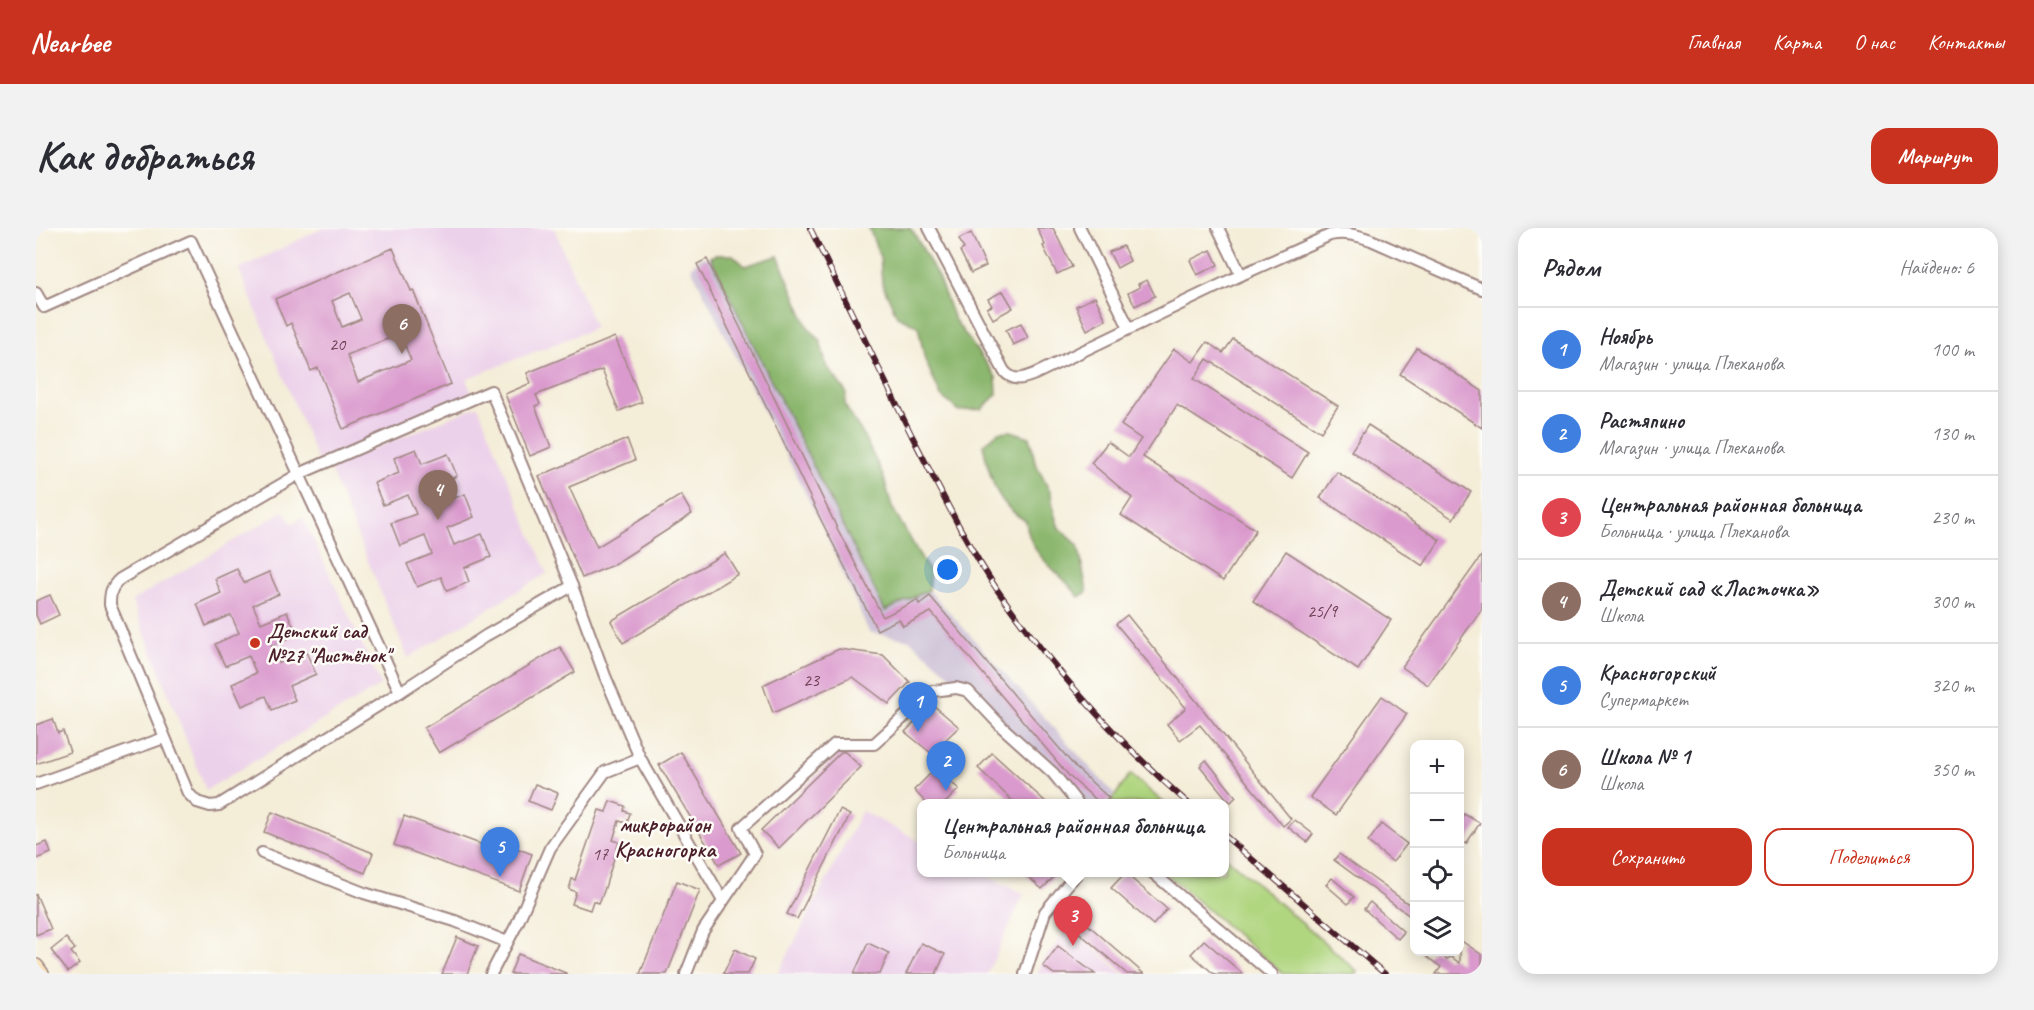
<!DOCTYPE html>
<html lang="ru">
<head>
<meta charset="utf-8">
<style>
	body { margin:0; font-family:Caveat,sans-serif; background:#f2f2f3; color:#2b2b33 }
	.controls { position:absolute; right:18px; bottom:18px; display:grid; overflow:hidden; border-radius:12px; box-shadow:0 3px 15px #0003 }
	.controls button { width:54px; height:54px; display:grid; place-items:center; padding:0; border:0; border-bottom:2px solid #e1e1e2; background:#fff; color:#2b2b33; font:30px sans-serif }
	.you { position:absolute; left:912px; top:342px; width:21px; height:21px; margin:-15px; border:4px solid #fff; border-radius:50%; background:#1a73e8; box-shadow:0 0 0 9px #1a73e833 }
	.badge { display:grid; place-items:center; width:39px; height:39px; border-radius:50%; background:#c8321e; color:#fff; font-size:20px; font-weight:700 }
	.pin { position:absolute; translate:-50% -50px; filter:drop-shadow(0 2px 3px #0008) }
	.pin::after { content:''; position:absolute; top:32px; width:21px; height:18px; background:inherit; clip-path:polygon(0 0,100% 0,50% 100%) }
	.popup { position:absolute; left:881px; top:571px; width:312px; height:78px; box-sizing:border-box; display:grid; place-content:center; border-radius:12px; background:#fff; filter:drop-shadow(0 2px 4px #0005); font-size:20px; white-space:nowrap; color:#7c7c81 }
	.popup b { font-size:22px; color:#2b2b33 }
	.popup::after { content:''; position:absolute; left:50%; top:100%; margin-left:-12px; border:12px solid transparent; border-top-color:#fff }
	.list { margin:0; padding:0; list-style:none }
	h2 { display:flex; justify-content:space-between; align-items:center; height:78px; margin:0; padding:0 24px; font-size:26px }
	h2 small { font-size:20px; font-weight:400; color:#7c7c81 }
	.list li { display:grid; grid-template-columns:39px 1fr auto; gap:18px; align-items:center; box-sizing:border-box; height:84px; padding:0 24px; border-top:2px solid #e1e1e2 }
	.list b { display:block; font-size:22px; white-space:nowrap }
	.list p { margin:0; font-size:20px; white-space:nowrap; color:#7c7c81 }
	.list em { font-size:20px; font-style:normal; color:#7c7c81 }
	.actions { display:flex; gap:12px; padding:18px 24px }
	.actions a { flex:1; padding:14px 0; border:2px solid #c8321e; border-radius:18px; text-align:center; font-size:21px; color:#c8321e }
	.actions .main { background:#c8321e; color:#fff }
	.icon { flex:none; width:33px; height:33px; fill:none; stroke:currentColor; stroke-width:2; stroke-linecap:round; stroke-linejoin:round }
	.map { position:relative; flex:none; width:1446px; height:746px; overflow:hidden; border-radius:18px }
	header { display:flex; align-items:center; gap:36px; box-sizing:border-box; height:84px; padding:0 30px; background:#c8321e; color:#fff }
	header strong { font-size:28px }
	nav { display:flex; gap:33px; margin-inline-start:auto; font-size:21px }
	.intro { display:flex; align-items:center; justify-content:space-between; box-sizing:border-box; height:144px; padding:0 36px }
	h1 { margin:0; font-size:42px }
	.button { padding:15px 27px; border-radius:18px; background:#c8321e; color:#fff; font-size:21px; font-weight:700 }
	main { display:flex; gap:36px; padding:0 36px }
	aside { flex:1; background:#fff; border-radius:18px; box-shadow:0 3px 15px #0003 }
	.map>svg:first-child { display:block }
	.built { fill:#ecd1ea }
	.industrial { fill:#cbbfd5 }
	.green { fill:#b0d680; stroke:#7d7a56; stroke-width:1.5 }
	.forest { fill:#8cb76e; stroke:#6b6b4c; stroke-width:1.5 }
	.building { fill:#da9acd; fill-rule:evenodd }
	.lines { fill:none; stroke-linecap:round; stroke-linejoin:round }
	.street-casing { stroke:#9f8682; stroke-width:14 }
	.secondary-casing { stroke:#9f8682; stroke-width:18 }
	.street { stroke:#fff; stroke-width:10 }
	.secondary { stroke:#fbe6c3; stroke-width:15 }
	.rail-casing { stroke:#4a1f2b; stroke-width:6 }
	.rail { stroke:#fdfcf7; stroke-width:4; stroke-dasharray:11; stroke-linecap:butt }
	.poi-dot { fill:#c8321e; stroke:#fdfcf7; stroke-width:2 }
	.labels { text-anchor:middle; stroke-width:5; stroke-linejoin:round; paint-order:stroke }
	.number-label { font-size:18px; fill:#6e3e54 }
	.poi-label { font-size:21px; font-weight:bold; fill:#4a1f2b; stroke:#fdfcf7; text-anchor:start }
	.neighbourhood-label { font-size:22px; font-weight:bold; fill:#4a1f2b; stroke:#fdfcf7 }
</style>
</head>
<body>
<header>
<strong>Nearbee</strong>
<nav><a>Главная</a><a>Карта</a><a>О нас</a><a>Контакты</a></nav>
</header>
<div class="intro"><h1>Как добраться</h1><a class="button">Маршрут</a></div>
<main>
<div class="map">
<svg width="1446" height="746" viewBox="0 0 1446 746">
	<rect width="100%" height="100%" fill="#fdfcf7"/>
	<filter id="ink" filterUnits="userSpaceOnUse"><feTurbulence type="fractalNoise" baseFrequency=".0167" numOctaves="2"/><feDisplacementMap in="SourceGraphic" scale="12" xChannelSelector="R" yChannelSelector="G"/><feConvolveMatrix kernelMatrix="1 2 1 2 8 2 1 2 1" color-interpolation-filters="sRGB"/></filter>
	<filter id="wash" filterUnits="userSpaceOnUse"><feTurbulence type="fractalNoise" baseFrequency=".008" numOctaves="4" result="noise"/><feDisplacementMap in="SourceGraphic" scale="24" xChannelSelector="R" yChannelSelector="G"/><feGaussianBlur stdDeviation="1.35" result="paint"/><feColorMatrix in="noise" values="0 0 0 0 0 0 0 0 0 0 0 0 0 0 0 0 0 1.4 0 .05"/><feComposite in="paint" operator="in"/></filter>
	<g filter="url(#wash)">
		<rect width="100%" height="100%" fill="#f4edd8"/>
		<g class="built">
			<polygon points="287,0 518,0 559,100 430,151 437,169 282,233 203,41"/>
			<polygon points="442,178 511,345 372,430 293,239"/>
			<polygon points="248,283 256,296 267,289 345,457 170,562 96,373"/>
			<polygon points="826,583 885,614 886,644 945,645 988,666 951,746 742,746"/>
			<polygon points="1033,699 1087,746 1002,746 1005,736"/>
		</g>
		<polygon class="industrial" points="674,29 849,383 893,362 1078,566 1071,575 1042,575 932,463 874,412 833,404 788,302 655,40 664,30"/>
		<g class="green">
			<polygon points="1094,546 1128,575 1074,575"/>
			<polygon points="1189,628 1321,743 1319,746 1247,746 1129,645 1188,644"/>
		</g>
		<g class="forest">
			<polygon points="833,0 874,0 878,5 902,49 918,91 960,149 961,166 946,181 923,183 905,168 889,132 882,98 861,88 846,55 844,29"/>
			<polygon points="679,27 697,27 709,38 742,28 772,99 784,112 790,137 810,164 809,178 825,203 847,247 856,279 894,345 893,362 849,383 674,29"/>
			<path d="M975,203L994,209L999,234L1015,266L1018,285L1023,300L1042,317L1051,364L1043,369C1022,340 994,331 990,293C959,276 954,249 947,217L962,204Z"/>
		</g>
		<g id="blocks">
			<g class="building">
				<polygon points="1001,0 1017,0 1036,39 1021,46 1007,18 1009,17"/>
				<polygon points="935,5 950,38 935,45 924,23 928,21 923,11"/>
				<polygon points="1087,18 1094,33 1081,40 1073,24"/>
				<path d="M357,20L375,63L377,62L415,156L307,201L282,140L275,143L255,95L250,98L239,71ZM314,65L325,91L306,99L296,73ZM364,106L375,132L322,154L311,127Z"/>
				<polygon points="1175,22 1182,37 1161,47 1154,32"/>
				<polygon points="671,31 802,302 847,389 881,372 883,376 894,368 1040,540 1073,570 1067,576 1065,576 1034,549 895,384 867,398 863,391 841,402 786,294 661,36"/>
				<polygon points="1111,52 1119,68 1099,78 1092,65 1104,59 1102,56"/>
				<polygon points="967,63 977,80 957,91 951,80 956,78 952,71"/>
				<polygon points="1059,69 1070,92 1051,102 1040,78"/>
				<polygon points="985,95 992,110 977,117 970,102"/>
				<polygon points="579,109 606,174 583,183 566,142 500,167 504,176 499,178 515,219 494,228 469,166 495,155 491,145"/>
				<polygon points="1197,111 1302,178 1285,204 1171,131 1158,151 1272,224 1256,250 1141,177 1107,229 1220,302 1187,353 1085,287 1096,270 1055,235 1072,214 1093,229 1105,211 1085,197 1138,121 1157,134 1171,114 1187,125"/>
				<polygon points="1381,120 1446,163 1446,200 1364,146"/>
				<polygon points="1332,197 1435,264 1417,291 1315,223"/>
				<polygon points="591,211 599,232 533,259 561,319 645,267 656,286 577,337 546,350 503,248"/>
				<polygon points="380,221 386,236 412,226 421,248 395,258 402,276 429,266 438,289 411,300 418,317 446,306 455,329 428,340 433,354 411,363 405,349 381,359 371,336 396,326 389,308 364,318 355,295 380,286 372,267 347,277 338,255 363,245 358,230"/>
				<polygon points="1301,244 1404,312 1387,338 1284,270"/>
				<polygon points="1250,323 1355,392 1322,442 1217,373"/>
				<polygon points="689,325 702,346 587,415 575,393"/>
				<polygon points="1446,327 1446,381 1392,457 1366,439"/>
				<polygon points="201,341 208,355 233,344 243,366 217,377 225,395 251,384 261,406 235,418 243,435 270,424 280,446 253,458 259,472 236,482 230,468 206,478 196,456 220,445 213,428 189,438 179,416 203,405 195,387 170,398 161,376 185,365 179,351"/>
				<polygon points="14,367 23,387 4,396 0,387 0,373"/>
				<polygon points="1091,387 1255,591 1247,598 1164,497 1144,512 1131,496 1150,480 1080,396"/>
				<polygon points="524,419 539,444 403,525 388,500"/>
				<polygon points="803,421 847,427 874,454 853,476 817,449 737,485 727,457"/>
				<polygon points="1346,468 1371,486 1300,587 1274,569"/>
				<polygon points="897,477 923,499 895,525 869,504"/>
				<polygon points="17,491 22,505 27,503 34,524 0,536 0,497"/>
				<polygon points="645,524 705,625 683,637 623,537"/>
				<polygon points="805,524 809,524 825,539 743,620 725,602"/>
				<polygon points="956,525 1012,576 980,576 942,540"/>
				<polygon points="1170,532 1200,569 1195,574 1191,571 1164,538"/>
				<polygon points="899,541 923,561 908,576 891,576 878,562"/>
				<polygon points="499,556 522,565 515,582 492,573"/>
				<polygon points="574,573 589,578 588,583 594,585 591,595 583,593 577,612 583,614 568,663 563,675 557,673 554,682 536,676 540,664 533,661 536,651 539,652 563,582 570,584"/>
				<polygon points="804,582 814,587 761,691 751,686"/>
				<polygon points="236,584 337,625 329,645 228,604"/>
				<polygon points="1428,586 1444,595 1430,616 1424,612 1424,592"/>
				<polygon points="368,588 466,624 469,616 496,626 483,663 358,617"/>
				<polygon points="1259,592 1277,606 1271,614 1252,599"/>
				<polygon points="1345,596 1371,616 1357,634 1332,614"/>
				<polygon points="11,614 15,625 0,631 0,618"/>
				<polygon points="1303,626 1378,680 1378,691 1298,632"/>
				<polygon points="988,645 1022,645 1006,661"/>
				<polygon points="1089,645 1131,681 1117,697 1075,660"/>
				<polygon points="1296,650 1318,669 1312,676 1290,657"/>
				<polygon points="641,653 664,662 631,746 604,746"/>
				<polygon points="0,666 15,701 0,707"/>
				<polygon points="1334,674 1368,704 1362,711 1328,681"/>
				<polygon points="1033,680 1108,746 1091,746 1025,689"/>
				<polygon points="421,709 442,718 431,746 406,746"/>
				<polygon points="30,710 39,721 35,724 44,735 32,744 15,722"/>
				<polygon points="1168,712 1207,746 1178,746 1155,726"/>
				<polygon points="1424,712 1446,727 1446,746 1400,746 1405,739 1391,729 1396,723 1401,723 1411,731 1415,729 1424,735"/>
				<polygon points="832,715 853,725 844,746 818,746"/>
				<polygon points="885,715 909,726 900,746 870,746"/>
				<polygon points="1022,718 1059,746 1018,746 1007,738"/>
				<polygon points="699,721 719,731 712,746 687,746"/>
				<polygon points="482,726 530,745 530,746 474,746"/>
			</g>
		</g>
	</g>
	<g filter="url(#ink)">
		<use href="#blocks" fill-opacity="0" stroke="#9f8682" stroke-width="1.5"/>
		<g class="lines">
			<g class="street-casing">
				<g id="street">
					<path d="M893,0L968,143C978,154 986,151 999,146L1205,47L1294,7C1309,4 1321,7 1335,12L1446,61"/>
					<polyline points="1044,0 1093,100"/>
					<polyline points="1182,0 1205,47"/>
					<polyline points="0,65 8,79 155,13 364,464 451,407 536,358"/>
					<path d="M364,464L183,577L174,578L161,574L152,565L74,377C74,365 75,359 84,351L263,246L455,163L536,358L569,448L604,530L687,673"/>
					<polyline points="0,556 128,510"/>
					<polyline points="226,625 328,665 419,693 471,714"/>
					<polyline points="1116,644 1236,746"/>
					<polyline points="455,746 481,696 514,620 569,544 604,530"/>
					<polyline points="650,746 667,703 719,626 705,600 799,516 838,516 897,463 920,460 932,463 966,499 1017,545 1042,576"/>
					<polyline points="989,746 1009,684 1042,644"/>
				</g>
			</g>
			<g class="secondary-casing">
				<polyline id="secondary" points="0,739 5,746"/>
			</g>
			<use href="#street" class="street"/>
			<use href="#secondary" class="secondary"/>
			<g class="rail-casing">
				<g id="rail">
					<path d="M774,0C808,69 842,139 876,208C903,260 929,314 962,363C1017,441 1081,513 1153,576"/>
					<polyline points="1188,607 1349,746"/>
				</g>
			</g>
			<use href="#rail" class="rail"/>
		</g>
	</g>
	<circle class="poi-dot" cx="219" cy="415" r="6"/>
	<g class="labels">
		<g class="number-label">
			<text x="301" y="122">20</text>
			<text x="1286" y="389">25/9</text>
			<text x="775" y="458">23</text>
			<text x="564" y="632">17</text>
		</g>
		<g class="poi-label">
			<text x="231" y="410">Детский сад<tspan x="231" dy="24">№27 "Аистёнок"</tspan></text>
		</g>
		<g class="neighbourhood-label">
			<text x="629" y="604">микрорайон<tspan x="629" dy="25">Красногорка</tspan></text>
		</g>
	</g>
</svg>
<div class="controls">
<button>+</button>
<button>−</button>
<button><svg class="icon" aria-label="locate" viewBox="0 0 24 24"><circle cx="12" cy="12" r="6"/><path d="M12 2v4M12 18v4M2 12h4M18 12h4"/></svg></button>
<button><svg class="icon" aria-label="layers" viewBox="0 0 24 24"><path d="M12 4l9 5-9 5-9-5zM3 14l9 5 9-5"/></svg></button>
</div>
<div class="you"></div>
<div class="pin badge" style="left:882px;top:504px;background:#3f7fe0">1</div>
<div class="pin badge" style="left:910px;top:563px;background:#3f7fe0">2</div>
<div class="pin badge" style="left:1037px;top:718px;background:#e0444e">3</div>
<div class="popup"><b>Центральная районная больница</b>Больница</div>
<div class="pin badge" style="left:402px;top:292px;background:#8d6e63">4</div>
<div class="pin badge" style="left:464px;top:649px;background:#3f7fe0">5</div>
<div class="pin badge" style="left:366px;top:126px;background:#8d6e63">6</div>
</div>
<aside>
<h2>Рядом<small>Найдено: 6</small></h2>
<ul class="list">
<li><span class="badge" style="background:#3f7fe0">1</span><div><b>Ноябрь</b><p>Магазин · улица Плеханова</p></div><em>100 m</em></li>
<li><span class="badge" style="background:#3f7fe0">2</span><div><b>Растяпино</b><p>Магазин · улица Плеханова</p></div><em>130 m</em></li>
<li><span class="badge" style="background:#e0444e">3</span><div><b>Центральная районная больница</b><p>Больница · улица Плеханова</p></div><em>230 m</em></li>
<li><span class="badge" style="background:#8d6e63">4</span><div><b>Детский сад «Ласточка»</b><p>Школа</p></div><em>300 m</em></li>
<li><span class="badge" style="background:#3f7fe0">5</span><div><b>Красногорский</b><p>Супермаркет</p></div><em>320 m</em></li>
<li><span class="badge" style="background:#8d6e63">6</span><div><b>Школа № 1</b><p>Школа</p></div><em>350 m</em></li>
</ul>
<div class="actions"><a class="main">Сохранить</a><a>Поделиться</a></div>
</aside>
</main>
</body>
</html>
